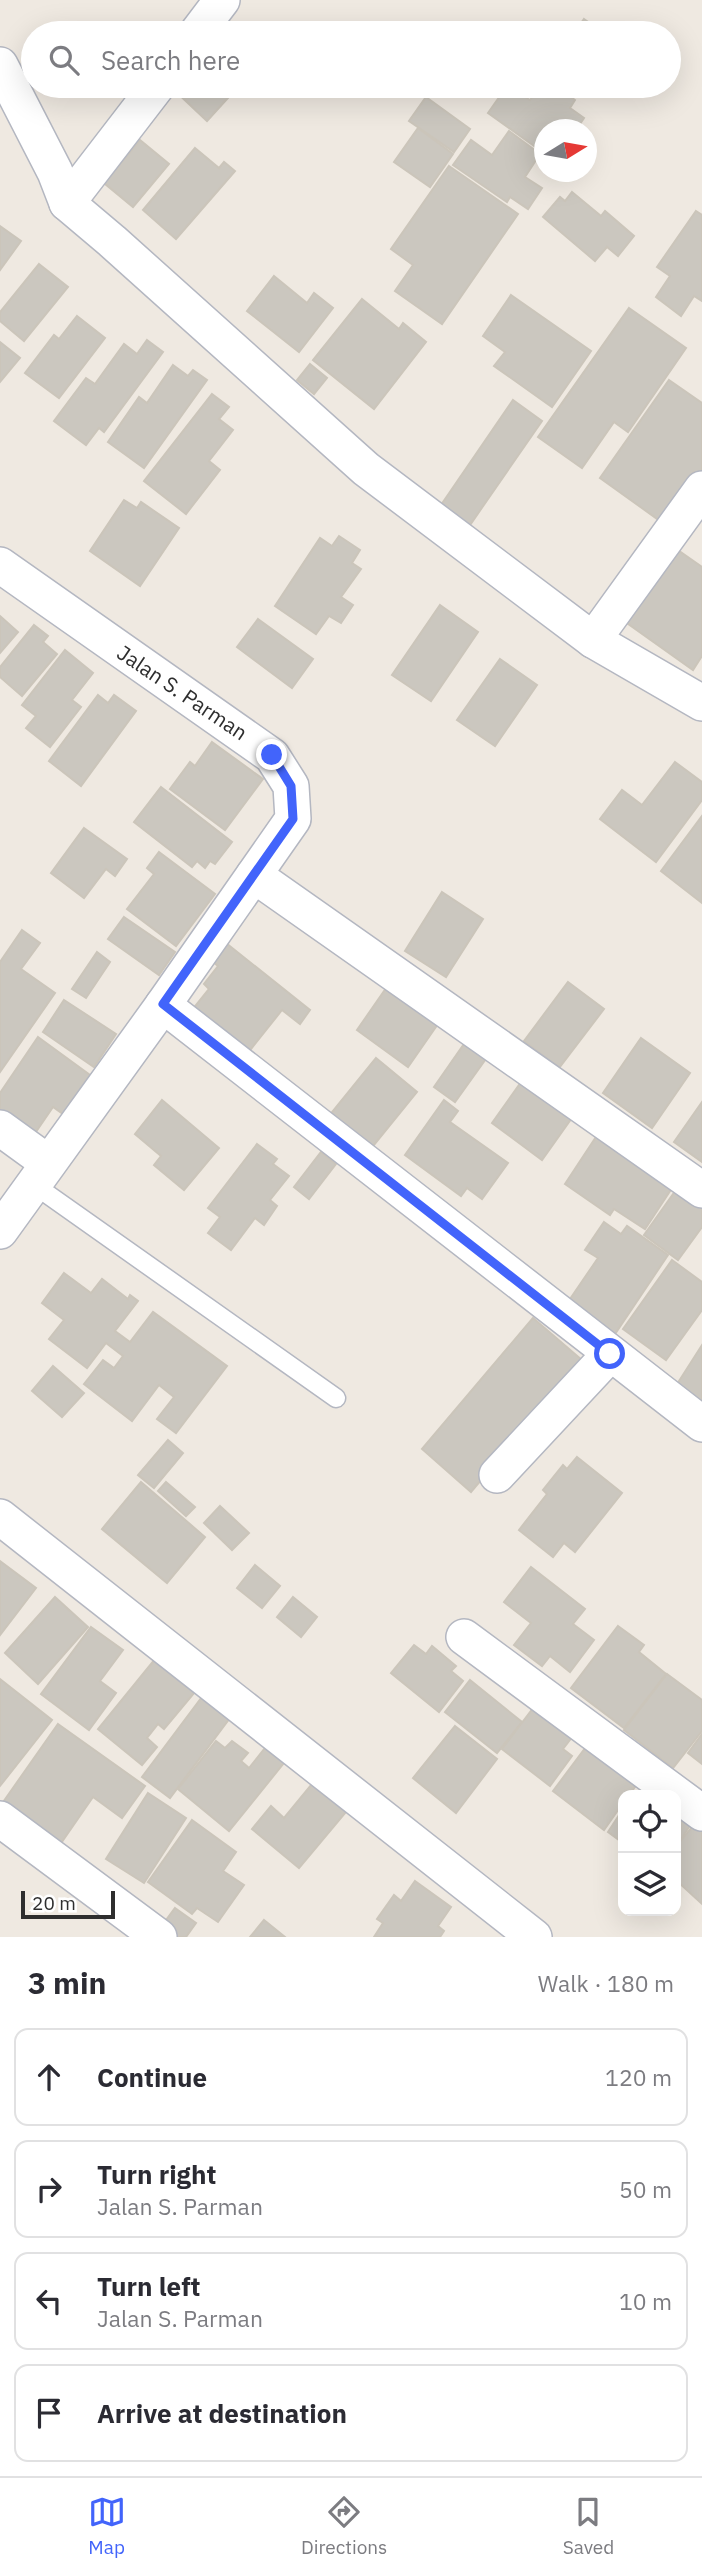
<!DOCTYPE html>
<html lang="en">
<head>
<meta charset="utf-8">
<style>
	body { margin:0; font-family:"IBM Plex Sans",sans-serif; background:#f2f2f3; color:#2b2b33 }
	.controls { position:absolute; right:21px; bottom:21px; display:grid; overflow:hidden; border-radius:14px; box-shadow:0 7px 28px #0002 }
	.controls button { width:63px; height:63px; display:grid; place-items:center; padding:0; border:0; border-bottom:2px solid #e1e1e2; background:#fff; color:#2b2b33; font:35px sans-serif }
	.compass { position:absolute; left:534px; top:119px; width:63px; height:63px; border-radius:50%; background:#fff; box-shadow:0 7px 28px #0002; rotate:79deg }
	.scale { position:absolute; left:21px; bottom:18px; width:94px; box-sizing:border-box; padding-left:7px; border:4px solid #2e2e2e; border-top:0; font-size:19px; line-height:24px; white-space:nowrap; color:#2e2e2e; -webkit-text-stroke:5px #fff; paint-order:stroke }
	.stop { position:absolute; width:21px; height:21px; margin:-16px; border:5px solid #4264fb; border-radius:50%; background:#fff }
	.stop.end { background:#4264fb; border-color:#fff; box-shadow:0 2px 7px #0008 }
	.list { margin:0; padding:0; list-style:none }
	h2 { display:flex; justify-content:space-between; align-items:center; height:91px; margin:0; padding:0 28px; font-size:30px }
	h2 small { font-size:23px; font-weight:400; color:#7c7c81 }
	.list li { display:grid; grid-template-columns:46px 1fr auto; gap:21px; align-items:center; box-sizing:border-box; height:98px; margin:0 14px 14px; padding:0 14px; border:2px solid #e1e1e2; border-radius:14px }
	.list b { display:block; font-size:26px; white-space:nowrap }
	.list p { margin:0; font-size:23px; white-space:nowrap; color:#7c7c81 }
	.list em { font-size:23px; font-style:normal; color:#7c7c81 }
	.icon { flex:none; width:38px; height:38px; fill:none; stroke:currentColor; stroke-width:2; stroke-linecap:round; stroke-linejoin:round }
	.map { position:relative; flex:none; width:702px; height:1937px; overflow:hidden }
	.search { position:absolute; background:#fff; box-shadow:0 7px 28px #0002; left:21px; right:21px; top:21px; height:77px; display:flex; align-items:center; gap:18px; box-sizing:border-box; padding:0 24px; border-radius:38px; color:#7c7c81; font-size:26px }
	.sheet { height:539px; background:#fff }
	nav { display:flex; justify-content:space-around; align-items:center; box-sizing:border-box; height:98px; border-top:2px solid #e1e1e2; background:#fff; font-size:19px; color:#7c7c81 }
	nav a { display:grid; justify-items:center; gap:4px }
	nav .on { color:#4264fb }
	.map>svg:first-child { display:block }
	.building { fill:#cbc7bf; stroke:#cbc5ba; stroke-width:2 }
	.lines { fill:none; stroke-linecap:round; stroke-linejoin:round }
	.lane-casing { stroke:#b4b7c1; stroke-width:21 }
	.street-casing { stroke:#b4b7c1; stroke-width:38 }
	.lane { stroke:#fff; stroke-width:18 }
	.street { stroke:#fff; stroke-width:35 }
	.route { stroke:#4264fb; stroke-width:9 }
	.labels { text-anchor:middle; stroke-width:5; stroke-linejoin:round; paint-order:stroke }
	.street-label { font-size:21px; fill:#2e2e2e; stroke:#fff }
</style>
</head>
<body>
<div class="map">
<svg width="702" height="1937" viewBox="0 0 702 1937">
	<rect width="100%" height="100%" fill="#efe9e1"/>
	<g class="building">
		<polygon points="584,19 604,33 574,33"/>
		<polygon points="176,86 235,86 237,88 207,121 173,89"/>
		<polygon points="507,86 530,100 540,86 555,86 575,100 570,108 584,118 576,130 544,130 544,153 488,113"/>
		<polygon points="426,97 470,129 454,152 409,121"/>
		<polygon points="418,128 453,154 430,187 394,162"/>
		<polygon points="509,131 540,154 525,177 542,188 528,209 510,197 507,202 453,165 471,140 492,155"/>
		<polygon points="140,140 169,164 133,207 104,183"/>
		<polygon points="195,148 219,168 224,162 235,171 176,239 143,210"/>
		<polygon points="449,166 518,214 442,324 395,291 413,265 391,249"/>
		<polygon points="572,192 601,216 605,211 634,236 618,256 607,247 595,261 543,217 560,197 565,201"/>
		<polygon points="696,211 702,215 702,301 694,296 681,316 656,297 670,276 657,267"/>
		<polygon points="0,226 21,241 0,270"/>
		<polygon points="39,264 68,287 24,341 0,321 0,312"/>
		<polygon points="274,276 307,303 314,293 333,308 299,352 247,311"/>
		<polygon points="511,295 591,351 552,407 494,366 505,352 483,336"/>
		<polygon points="362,299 399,329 403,323 426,342 374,409 313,360"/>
		<polygon points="629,308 686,348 628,432 614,422 582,468 538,437"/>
		<polygon points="77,316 105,338 59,398 25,373 54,335 59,339"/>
		<polygon points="147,340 163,352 104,432 99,428 86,445 54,421 86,378 95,384 124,344 137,354"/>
		<polygon points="0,342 20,358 0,382"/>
		<polygon points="310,364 327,378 314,394 297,380"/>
		<polygon points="173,365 188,376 193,370 207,380 144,468 108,442 139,397 147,403"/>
		<polygon points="669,380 702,403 702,475 694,472 660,521 600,478"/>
		<polygon points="212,394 229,407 219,419 233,430 209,461 220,470 186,514 144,481"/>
		<polygon points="513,400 542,421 470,525 441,505"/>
		<polygon points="124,500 137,508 141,502 179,528 140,586 90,551"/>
		<polygon points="339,536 360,550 352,563 361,569 341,597 353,605 341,623 329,616 316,634 275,606 320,538 332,546"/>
		<polygon points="675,548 702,567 702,656 693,670 624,621"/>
		<polygon points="440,605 478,632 431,701 392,675"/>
		<polygon points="0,616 18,632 0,653"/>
		<polygon points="258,619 313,659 292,688 237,647"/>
		<polygon points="34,625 48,636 43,642 57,654 22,696 0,677 0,667"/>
		<polygon points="65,650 93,673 72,700 81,707 50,747 26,728 36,716 22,705"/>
		<polygon points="500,659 537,685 495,746 457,720"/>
		<polygon points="98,695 108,703 114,695 136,711 81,786 49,761"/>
		<polygon points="212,742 263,779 225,830 170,789 190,762 195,766"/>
		<polygon points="675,762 702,782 702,800 656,862 600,819 622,790 642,805"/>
		<polygon points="161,787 232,842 215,864 210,861 205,868 197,861 192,867 134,822"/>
		<polygon points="702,816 702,903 661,871"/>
		<polygon points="84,828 127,859 115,876 106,869 84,898 51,873"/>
		<polygon points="159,852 215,894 176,946 127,909 154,874 147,868"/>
		<polygon points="442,892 483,919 446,977 405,951"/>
		<polygon points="124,917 175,952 159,975 108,939"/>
		<polygon points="22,930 40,943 21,969 55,993 0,1072 0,962"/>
		<polygon points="221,939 310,1010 300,1024 282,1010 247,1054 192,1010 209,989 204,984 218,966 207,957"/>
		<polygon points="97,952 110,962 86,998 72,989"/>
		<polygon points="568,982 604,1009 559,1068 524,1041"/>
		<polygon points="389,984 440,1021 408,1067 357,1030"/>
		<polygon points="64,1000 116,1034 94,1067 43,1032"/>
		<polygon points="471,1034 493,1049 455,1102 434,1087"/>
		<polygon points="38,1037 90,1075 63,1114 53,1107 29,1142 0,1122 0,1093"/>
		<polygon points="641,1038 690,1073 652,1128 603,1093"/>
		<polygon points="376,1058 417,1092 369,1151 328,1117"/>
		<polygon points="524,1078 574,1115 542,1160 492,1123"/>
		<polygon points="162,1100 219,1148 184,1190 154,1165 161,1156 135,1134"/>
		<polygon points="444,1100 458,1111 450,1122 508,1163 482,1199 467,1188 461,1196 405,1155"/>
		<polygon points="702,1102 702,1162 674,1142"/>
		<polygon points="598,1134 674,1185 645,1229 614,1209 610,1215 565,1184"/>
		<polygon points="257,1144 277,1159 273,1164 289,1176 270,1200 277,1206 264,1225 255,1218 231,1250 208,1233 220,1217 208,1208"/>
		<polygon points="321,1152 336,1164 309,1199 294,1187"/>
		<polygon points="676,1190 702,1208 702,1227 678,1260 644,1235"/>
		<polygon points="604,1222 621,1234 627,1226 668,1255 615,1334 568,1302 598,1258 585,1250"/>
		<polygon points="672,1260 702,1282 702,1310 666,1360 623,1329"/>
		<polygon points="64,1273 91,1293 102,1279 128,1299 130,1295 138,1301 115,1331 130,1342 153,1312 227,1366 176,1433 157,1419 174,1397 159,1385 132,1421 84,1384 103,1360 114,1368 123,1356 106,1343 87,1368 49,1339 64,1320 42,1303"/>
		<polygon points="533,1318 582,1360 471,1492 422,1449"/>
		<polygon points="702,1345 702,1407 674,1389"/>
		<polygon points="53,1366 84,1393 62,1417 32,1391"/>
		<polygon points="168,1440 183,1453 154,1488 138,1475"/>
		<polygon points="577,1457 622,1493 575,1552 564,1543 553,1557 519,1530 547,1494 543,1490 563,1465 567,1469"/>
		<polygon points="141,1482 205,1537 167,1583 102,1529"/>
		<polygon points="166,1482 195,1507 186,1516 158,1491"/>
		<polygon points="220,1506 249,1533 232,1550 204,1523"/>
		<polygon points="0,1561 36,1588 0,1635"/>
		<polygon points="255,1565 280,1586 262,1608 237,1588"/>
		<polygon points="531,1567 585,1609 573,1624 594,1640 570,1672 550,1656 542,1666 514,1645 531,1623 504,1602"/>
		<polygon points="55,1597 88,1627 38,1684 5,1653"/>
		<polygon points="293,1597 317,1617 301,1637 277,1617"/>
		<polygon points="618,1626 644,1645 639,1652 666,1674 624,1728 571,1688"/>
		<polygon points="91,1627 123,1650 100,1681 116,1693 89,1730 41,1694"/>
		<polygon points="414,1645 426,1654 432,1646 456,1666 451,1671 463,1681 439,1712 391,1673"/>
		<polygon points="160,1653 200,1686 164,1729 158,1724 147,1738 157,1747 142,1765 98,1729"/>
		<polygon points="667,1674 702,1700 702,1731 673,1768 624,1730"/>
		<polygon points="0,1679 52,1720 0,1786"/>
		<polygon points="470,1680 522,1722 497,1753 445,1712"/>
		<polygon points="205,1693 233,1714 170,1798 142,1777"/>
		<polygon points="537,1703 576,1732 563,1749 572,1756 550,1786 502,1749"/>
		<polygon points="58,1724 145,1786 122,1818 93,1797 59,1846 1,1805"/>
		<polygon points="455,1726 497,1759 456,1813 413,1778"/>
		<polygon points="702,1734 702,1764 688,1753"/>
		<polygon points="216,1741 225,1748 232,1741 248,1753 241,1761 249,1768 269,1743 288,1758 229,1831 178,1789"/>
		<polygon points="589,1743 638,1783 629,1795 623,1795 623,1803 604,1830 553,1791"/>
		<polygon points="312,1784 346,1812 299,1868 252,1829 271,1806 284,1818"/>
		<polygon points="148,1793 186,1818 144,1883 106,1859"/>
		<polygon points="676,1804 695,1818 681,1839 679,1837 676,1842"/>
		<polygon points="623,1809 623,1843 608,1832"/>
		<polygon points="192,1820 236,1852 223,1871 244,1885 218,1922 197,1908 192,1914 148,1882"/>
		<polygon points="698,1820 702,1824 702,1904 676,1880 676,1846"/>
		<polygon points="415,1881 451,1907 438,1926 444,1931 440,1937 374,1937 383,1923 377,1919 394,1895 401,1901"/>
		<polygon points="175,1908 196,1923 186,1937 166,1937 158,1931"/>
		<polygon points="264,1920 285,1937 250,1937"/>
	</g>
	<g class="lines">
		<g class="lane-casing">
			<polyline id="lane" points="33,1184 336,1398"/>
		</g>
		<g class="street-casing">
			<g id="street">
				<polyline points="197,33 222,0"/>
				<polyline points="0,65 55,172 67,203 112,241 366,469 593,640 702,703"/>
				<polyline points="67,203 157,86"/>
				<polyline points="0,565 272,756 291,786 293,819 163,1005 0,1231"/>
				<polyline points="593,640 702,489"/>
				<polyline points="254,875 702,1190"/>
				<polyline points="163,1005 702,1424"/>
				<polyline points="0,1128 47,1162"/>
				<polyline points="497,1475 610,1354"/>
				<polyline points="0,1517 534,1937"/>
				<polyline points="464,1637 702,1813"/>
				<polyline points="0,1819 159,1937"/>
			</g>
		</g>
		<use href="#lane" class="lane"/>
		<use href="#street" class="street"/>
	</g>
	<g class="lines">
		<polyline class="route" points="272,755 291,786 293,819 163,1004 610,1354"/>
	</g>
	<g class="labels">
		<g class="street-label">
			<text transform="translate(182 693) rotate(34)" y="7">Jalan S. Parman</text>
		</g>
	</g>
</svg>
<div class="controls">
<button><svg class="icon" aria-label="locate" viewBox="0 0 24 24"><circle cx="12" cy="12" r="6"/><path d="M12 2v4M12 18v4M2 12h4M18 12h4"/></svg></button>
<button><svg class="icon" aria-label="layers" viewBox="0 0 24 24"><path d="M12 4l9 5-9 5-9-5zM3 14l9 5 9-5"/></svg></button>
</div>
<svg class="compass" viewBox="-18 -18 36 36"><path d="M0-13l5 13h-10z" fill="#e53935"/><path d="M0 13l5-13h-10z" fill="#7c7c81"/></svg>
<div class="scale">20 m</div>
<div class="stop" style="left:610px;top:1354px"></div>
<div class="stop end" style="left:272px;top:755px"></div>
<div class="search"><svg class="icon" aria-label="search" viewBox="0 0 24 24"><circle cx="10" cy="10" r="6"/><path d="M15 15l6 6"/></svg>Search here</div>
</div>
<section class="sheet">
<h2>3 min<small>Walk · 180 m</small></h2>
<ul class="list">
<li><svg class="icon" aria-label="ahead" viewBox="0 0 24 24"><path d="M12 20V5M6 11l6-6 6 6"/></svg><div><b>Continue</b></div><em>120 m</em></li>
<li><svg class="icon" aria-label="right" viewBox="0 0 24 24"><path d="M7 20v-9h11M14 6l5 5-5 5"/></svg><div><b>Turn right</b><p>Jalan S. Parman</p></div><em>50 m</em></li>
<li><svg class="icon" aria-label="left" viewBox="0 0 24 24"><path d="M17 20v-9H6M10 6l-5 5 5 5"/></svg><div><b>Turn left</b><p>Jalan S. Parman</p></div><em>10 m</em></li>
<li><svg class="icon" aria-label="arrive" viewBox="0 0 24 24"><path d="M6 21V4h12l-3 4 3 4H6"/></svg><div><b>Arrive at destination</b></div></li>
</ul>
</section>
<nav>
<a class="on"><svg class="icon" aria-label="map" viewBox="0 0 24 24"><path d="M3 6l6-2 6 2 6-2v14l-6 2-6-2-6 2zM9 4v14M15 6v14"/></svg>Map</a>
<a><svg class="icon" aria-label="directions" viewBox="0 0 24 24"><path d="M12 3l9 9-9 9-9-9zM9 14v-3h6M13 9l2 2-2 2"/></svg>Directions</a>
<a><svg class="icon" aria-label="saved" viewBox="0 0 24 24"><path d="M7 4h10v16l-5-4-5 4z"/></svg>Saved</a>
</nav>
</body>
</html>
